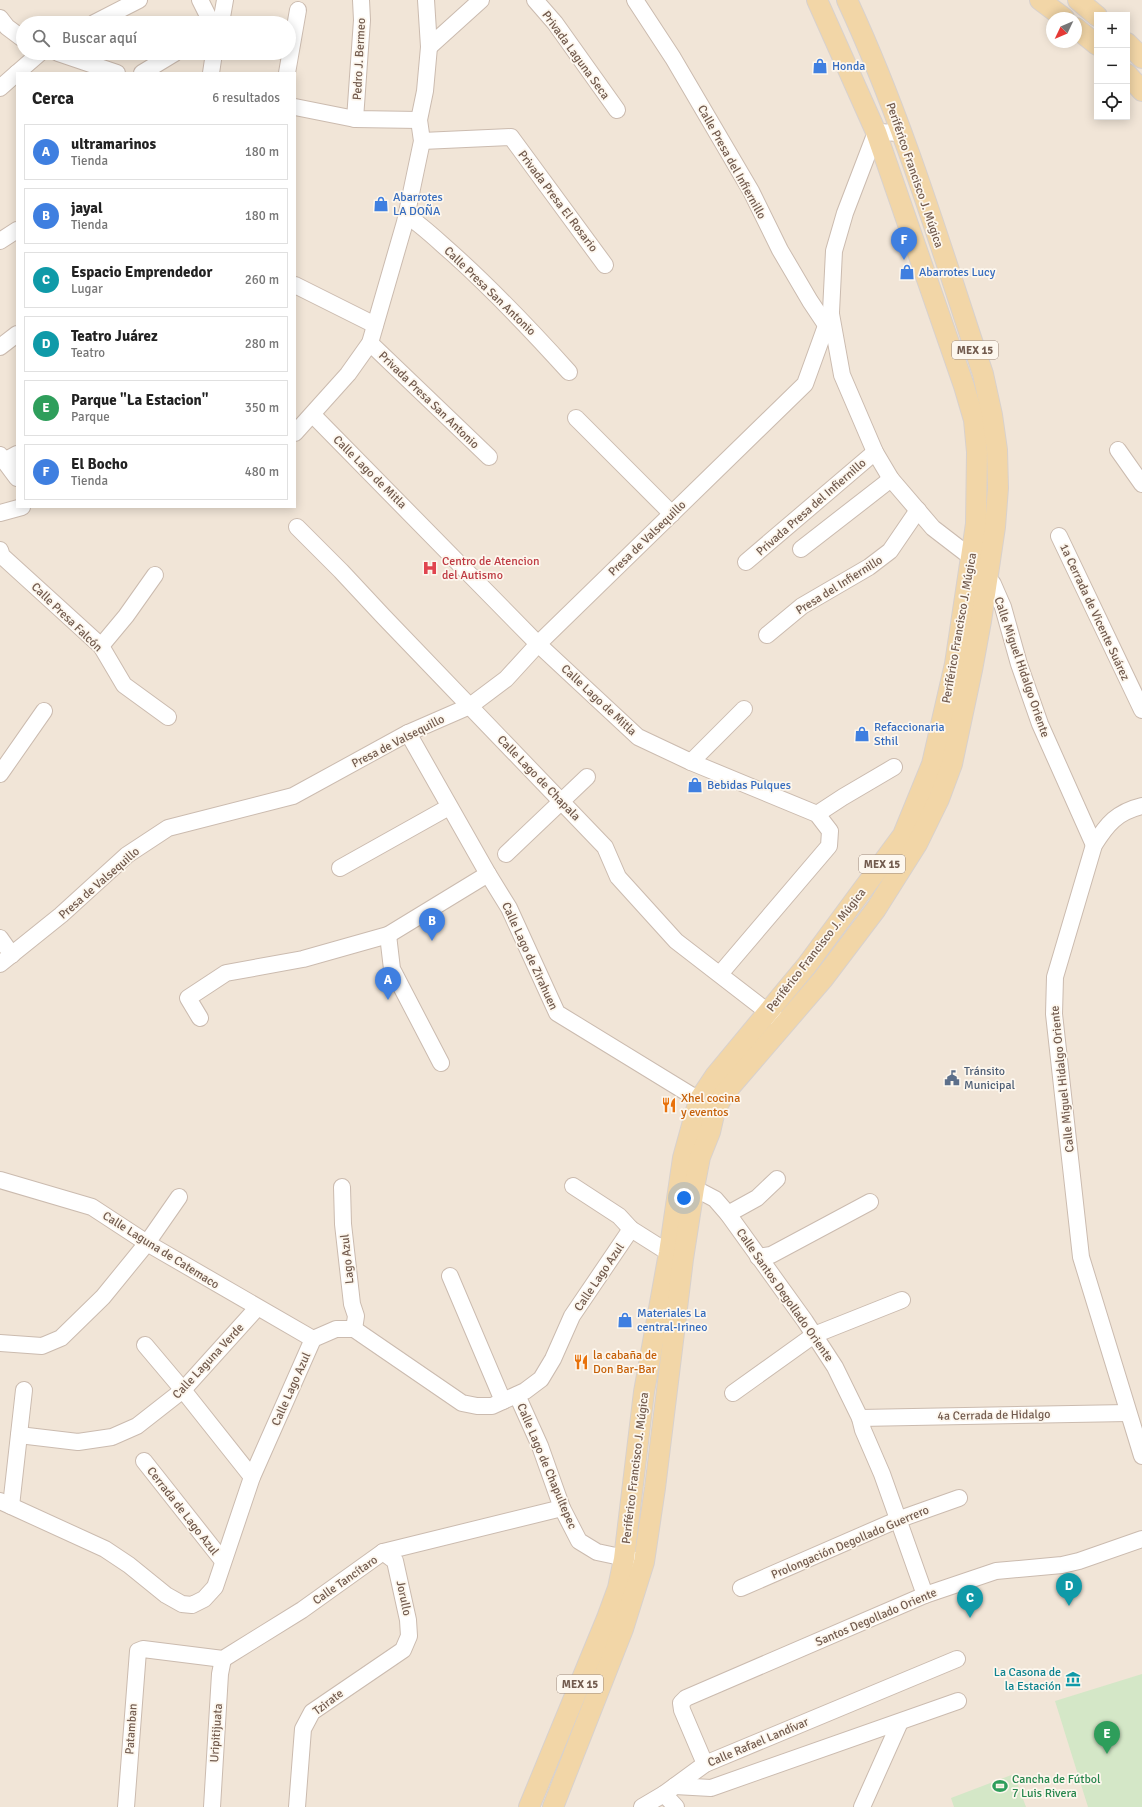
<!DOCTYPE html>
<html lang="es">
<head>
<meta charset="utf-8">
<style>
	body { margin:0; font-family:Signika,sans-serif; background:#f2f2f2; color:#222 }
	.controls { position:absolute; right:12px; top:12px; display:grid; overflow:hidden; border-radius:0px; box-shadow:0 2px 10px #0003 }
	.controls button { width:36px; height:36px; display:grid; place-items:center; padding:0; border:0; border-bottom:1px solid #e0e0e0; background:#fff; color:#222; font:20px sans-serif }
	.compass { position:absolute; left:1046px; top:12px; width:36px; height:36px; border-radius:50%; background:#fff; box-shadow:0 2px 10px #0003; rotate:226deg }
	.you { position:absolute; left:684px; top:1198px; width:14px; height:14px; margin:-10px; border:3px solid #fff; border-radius:50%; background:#1a73e8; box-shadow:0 0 0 6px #1a73e833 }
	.badge { display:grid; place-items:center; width:26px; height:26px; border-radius:50%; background:#0f766e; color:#fff; font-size:13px; font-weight:700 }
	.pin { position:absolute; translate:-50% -33px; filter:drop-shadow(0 1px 2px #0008) }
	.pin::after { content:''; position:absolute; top:21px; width:14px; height:12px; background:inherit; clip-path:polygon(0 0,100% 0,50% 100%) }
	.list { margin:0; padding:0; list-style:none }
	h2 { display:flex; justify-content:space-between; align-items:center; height:52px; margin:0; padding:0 16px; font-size:17px }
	h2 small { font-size:13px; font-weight:400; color:#767676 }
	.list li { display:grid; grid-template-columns:26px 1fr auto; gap:12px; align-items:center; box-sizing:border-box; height:56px; margin:0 8px 8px; padding:0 8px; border:1px solid #e0e0e0; border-radius:0px }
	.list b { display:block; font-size:15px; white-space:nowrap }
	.list p { margin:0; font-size:13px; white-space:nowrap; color:#767676 }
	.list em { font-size:13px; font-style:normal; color:#767676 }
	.icon { flex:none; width:22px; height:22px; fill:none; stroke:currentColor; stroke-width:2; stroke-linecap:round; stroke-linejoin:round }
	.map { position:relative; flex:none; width:1142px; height:1807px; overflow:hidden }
	.search { position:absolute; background:#fff; box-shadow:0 2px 10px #0003; left:16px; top:16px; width:280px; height:44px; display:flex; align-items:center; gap:10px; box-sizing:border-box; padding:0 14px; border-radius:22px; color:#767676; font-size:15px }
	.panel { position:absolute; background:#fff; box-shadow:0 2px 10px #0003; left:16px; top:72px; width:280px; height:436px; border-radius:0px }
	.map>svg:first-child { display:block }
	.residential { fill:#f1e5d7; fill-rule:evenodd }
	.green { fill:#d4e7c7 }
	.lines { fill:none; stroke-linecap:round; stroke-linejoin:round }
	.minor-casing { stroke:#cbbbaf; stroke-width:18 }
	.major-casing { stroke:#d8d1cd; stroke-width:22 }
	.minor { stroke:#fff; stroke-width:16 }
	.major { stroke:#f2d6a7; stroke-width:20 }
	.labels { text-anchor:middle; stroke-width:3.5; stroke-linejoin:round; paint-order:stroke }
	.shield { fill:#fdf7ee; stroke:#9c8a7e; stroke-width:1 }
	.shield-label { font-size:11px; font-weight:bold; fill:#725b4e }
	.street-label { font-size:12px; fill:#725b4e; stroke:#fdf7ee }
	.shop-label { font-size:12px; fill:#366cbe; stroke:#fdf7ee; text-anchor:start }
	.health-label { font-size:12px; fill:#be3a42; stroke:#fdf7ee; text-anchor:start }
	.service-label { font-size:12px; fill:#4e5e75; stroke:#fdf7ee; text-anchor:start }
	.food-label { font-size:12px; fill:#c56008; stroke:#fdf7ee; text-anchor:start }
	.culture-label { font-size:12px; fill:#0d838f; stroke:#fdf7ee; text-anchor:end }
	.leisure-label { font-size:12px; fill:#27864d; stroke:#fdf7ee; text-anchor:start }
</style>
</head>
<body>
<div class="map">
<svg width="1142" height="1807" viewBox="0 0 1142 1807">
	<rect width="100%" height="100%" fill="#faf3e8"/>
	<path class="residential" d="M0,0H1142V1807H0ZM1097,15H1127V117H1097ZM1052,18H1076V42H1052ZM23,23H289V53H23ZM17,73H295V507H17Z"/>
	<g class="green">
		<polygon points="1142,1674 1142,1807 1088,1807 1055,1701"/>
		<polygon points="1014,1774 1026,1807 954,1807 951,1798"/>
	</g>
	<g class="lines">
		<g class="minor-casing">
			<g id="minor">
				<polyline points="200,0 211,22"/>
				<polyline points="535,0 555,23 617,110"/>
				<polyline points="635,0 673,58 751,191 780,250 810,301 826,325"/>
				<polyline points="0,18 7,27 23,39"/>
				<polyline points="94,23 139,0"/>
				<polyline points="221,23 225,0"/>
				<polyline points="429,47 481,0"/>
				<polyline points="58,53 117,73"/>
				<polyline points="17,73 40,53"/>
				<polyline points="142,73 175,53"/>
				<polyline points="211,73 214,53"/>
				<polyline points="287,73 298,10"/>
				<polyline points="0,88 17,73"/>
				<polyline points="295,107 355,119 419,120"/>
				<polyline points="355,119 362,20 361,0"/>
				<polyline points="422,141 511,137 605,265"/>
				<path d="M406,215C423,226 438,241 453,254C494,291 532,331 569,372"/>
				<polyline points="0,241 17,230"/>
				<polyline points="295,285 375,325"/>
				<polyline points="831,314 842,375 875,452 891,479 933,528 972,558"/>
				<polyline points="370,343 489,457"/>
				<polyline points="0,347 17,334"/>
				<polyline points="313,415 538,644 638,737 691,762 817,814 830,831 829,846 720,974"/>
				<polyline points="576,418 672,514"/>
				<polyline points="295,433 348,374 370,343 405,222 422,141 419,120 425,91 429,47 426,0"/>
				<polyline points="1118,450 1142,484"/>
				<polyline points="0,455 17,478"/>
				<polyline points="4,461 17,454"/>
				<polyline points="0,513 22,507"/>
				<polyline points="297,527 341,571 383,616 605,847 618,877 676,941 777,1019"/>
				<polyline points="1059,536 1142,710"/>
				<polyline points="801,549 891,479"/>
				<polyline points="0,550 2,556 101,646 124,685 168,717"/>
				<polyline points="746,562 875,452"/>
				<polyline points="987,576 993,584 1003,607 1019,664 1040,724 1094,845"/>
				<polyline points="767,635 802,606 869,567 890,551 918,510"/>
				<polyline points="101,646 126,616 155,575"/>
				<polyline points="408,733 488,874 509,908 557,1013 699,1100"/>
				<polyline points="691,762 744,709"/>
				<polyline points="0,774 44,711"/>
				<path d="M1142,806C1117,812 1107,824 1094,845L1055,977L1054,1014L1081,1257L1142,1456"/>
				<polyline points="817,814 843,797 894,767"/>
				<polyline points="506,854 587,777"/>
				<polyline points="340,868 449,807"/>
				<polyline points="388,935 392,969 441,1063"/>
				<polyline points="0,938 12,955"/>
				<polyline points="0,964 61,915 127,855 168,828 293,796 408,733 470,706 506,679 538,644 805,384 831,312 834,251 845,213 876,132 901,133"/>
				<polyline points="200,1018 188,998 226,973 303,959 388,935 488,874"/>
				<polyline points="0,1180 92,1207 147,1243 313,1339"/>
				<polyline points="573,1186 619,1216 631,1229 669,1253"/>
				<polyline points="342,1187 343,1224 352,1304 356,1316 354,1329"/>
				<polyline points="694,1188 715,1199 728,1214 805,1321 835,1367 860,1418 863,1430 882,1474 925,1595"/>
				<polyline points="728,1214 757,1198 777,1179"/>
				<polyline points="758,1257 771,1255 870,1202"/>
				<polyline points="450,1276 503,1401"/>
				<polyline points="0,1343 42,1346 61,1338 103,1297 147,1243 179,1197"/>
				<polyline points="145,1345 183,1390 252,1477"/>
				<polyline points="733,1393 814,1335 902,1300"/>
				<polyline points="517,1395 540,1446 562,1508 579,1541 597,1552 644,1562"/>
				<polyline points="860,1418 1128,1413"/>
				<polyline points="19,1435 78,1442 112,1437 137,1426 183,1390 257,1308"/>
				<polyline points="144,1461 223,1561"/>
				<polyline points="0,1501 105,1549 129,1565 166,1595 182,1604 192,1605 204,1599 215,1587 252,1477 313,1339 336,1329 354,1329 462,1403 477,1406 492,1406 525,1391 541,1379 553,1359 572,1316 631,1229"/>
				<polyline points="11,1506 24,1390"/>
				<polyline points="741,1588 897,1520 959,1498"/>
				<polyline points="705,1764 682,1710 681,1703 686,1698 925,1595 996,1571 1062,1565 1079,1561 1142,1539"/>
				<polyline points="675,1786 711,1788 958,1701"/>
				<polyline points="664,1794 676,1807"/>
				<polyline points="126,1807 138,1651 143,1649 223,1659 302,1610 383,1552 562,1508"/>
				<polyline points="212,1807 220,1674 223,1659"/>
				<polyline points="297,1807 303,1729 312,1712 403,1650 409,1636 408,1620 395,1561 383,1552"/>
				<polyline points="642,1807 664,1794 705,1764 957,1659"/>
				<polyline points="862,1807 900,1722"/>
			</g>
		</g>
		<g class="major-casing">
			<g id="major">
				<polyline points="1040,0 1064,18"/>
				<polyline points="1078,0 1097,16"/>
				<polyline points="1076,28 1097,45"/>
				<polyline points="1127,43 1142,58"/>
				<polyline points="1127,74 1142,91"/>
				<polyline points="529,1807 607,1618 618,1588 624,1559 644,1392 669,1253 683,1158 699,1100 715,1076 807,965 903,835 932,764 955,664 976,524 977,452 974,420 964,386 876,132 817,0"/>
				<path d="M553,1807L623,1629L644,1562L655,1488L683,1259L694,1188L700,1157L710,1132L715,1110L724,1094L823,979L876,909L917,844L939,799L952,764L972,670L981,621L995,527L998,488L997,450L992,415L983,374C941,248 903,120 847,0"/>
			</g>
		</g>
		<use href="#minor" class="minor"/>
		<use href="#major" class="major"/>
	</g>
	<defs>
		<g id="shop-bare" transform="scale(1.2)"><path d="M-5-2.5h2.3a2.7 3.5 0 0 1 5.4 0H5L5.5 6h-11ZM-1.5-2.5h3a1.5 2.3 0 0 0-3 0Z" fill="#3f7fe0" stroke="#fdf7ee" stroke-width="2.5" paint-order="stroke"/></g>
		<g id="hospital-bare" transform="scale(1.2)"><path d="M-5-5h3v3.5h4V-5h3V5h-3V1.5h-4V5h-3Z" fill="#e0444e" stroke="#fdf7ee" stroke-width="2.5" paint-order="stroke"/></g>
		<g id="civic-bare" transform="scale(1.2)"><path d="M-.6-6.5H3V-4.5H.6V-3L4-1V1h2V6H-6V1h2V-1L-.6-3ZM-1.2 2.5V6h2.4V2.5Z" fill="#5c6f8a" stroke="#fdf7ee" stroke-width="2.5" paint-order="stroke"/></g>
		<g id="restaurant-bare" transform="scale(1.2)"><path d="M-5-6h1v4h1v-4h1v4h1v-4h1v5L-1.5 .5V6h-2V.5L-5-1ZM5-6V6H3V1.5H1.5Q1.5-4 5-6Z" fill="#e8710a" stroke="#fdf7ee" stroke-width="2.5" paint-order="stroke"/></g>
		<g id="museum-bare" transform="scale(1.2)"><path d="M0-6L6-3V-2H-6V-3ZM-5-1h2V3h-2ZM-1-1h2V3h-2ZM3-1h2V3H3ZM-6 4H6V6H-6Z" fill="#0f9aa8" stroke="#fdf7ee" stroke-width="2.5" paint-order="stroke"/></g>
		<g id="stadium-bare" transform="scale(1.2)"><path d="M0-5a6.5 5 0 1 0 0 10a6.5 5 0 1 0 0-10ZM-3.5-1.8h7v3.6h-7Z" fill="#2e9e5b" stroke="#fdf7ee" stroke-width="2.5" paint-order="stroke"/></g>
	</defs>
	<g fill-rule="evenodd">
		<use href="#shop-bare" x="820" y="66"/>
		<use href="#shop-bare" x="381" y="204"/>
		<use href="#shop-bare" x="907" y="272"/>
		<use href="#hospital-bare" x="430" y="568"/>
		<use href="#shop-bare" x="862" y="734"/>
		<use href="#shop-bare" x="695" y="785"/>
		<use href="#civic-bare" x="952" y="1078"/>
		<use href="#restaurant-bare" x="669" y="1105"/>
		<use href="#shop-bare" x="625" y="1320"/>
		<use href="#restaurant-bare" x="581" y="1362"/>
		<use href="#museum-bare" x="1073" y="1679"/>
		<use href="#stadium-bare" x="1000" y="1786"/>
	</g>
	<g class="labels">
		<g class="shield">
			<rect x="952" y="341" width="46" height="18" rx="3"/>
			<rect x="859" y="855" width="46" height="18" rx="3"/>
			<rect x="557" y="1675" width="46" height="18" rx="3"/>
		</g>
		<g class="shield-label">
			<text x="975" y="354">MEX 15</text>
			<text x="882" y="868">MEX 15</text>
			<text x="580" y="1688">MEX 15</text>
		</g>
		<g class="street-label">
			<text transform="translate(576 55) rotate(54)" y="4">Privada Laguna Seca</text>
			<text transform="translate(359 59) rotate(-87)" y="4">Pedro J. Bermeo</text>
			<text transform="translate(732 162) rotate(61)" y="4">Calle Presa del Infiernillo</text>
			<text transform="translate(915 175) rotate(71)" y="4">Periférico Francisco J. Múgica</text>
			<text transform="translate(558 201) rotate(53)" y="4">Privada Presa El Rosario</text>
			<text transform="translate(490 291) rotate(44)" y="4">Calle Presa San Antonio</text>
			<text transform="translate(429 400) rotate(44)" y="4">Privada Presa San Antonio</text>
			<text transform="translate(370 472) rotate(45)" y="4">Calle Lago de Mitla</text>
			<text transform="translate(811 507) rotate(-41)" y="4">Privada Presa del Infiernillo</text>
			<text transform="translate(647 538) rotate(-44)" y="4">Presa de Valsequillo</text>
			<text transform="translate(839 585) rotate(-32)" y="4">Presa del Infiernillo</text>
			<text transform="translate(1095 612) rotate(65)" y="4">1a Cerrada de Vicente Suárez</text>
			<text transform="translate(67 617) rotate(44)" y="4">Calle Presa Falcón</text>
			<text transform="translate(959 628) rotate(-80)" y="4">Periférico Francisco J. Múgica</text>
			<text transform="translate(1022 667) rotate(71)" y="4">Calle Miguel Hidalgo Oriente</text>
			<text transform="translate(599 700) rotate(43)" y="4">Calle Lago de Mitla</text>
			<text transform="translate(398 741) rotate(-27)" y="4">Presa de Valsequillo</text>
			<text transform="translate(539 778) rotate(46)" y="4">Calle Lago de Chapala</text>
			<text transform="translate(99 883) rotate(-41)" y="4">Presa de Valsequillo</text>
			<text transform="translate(816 950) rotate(-52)" y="4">Periférico Francisco J. Múgica</text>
			<text transform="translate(530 956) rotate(65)" y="4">Calle Lago de Zirahuen</text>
			<text transform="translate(1062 1079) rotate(-96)" y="4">Calle Miguel Hidalgo Oriente</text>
			<text transform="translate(161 1250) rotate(32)" y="4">Calle Laguna de Catemaco</text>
			<text transform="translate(347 1259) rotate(-96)" y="4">Lago Azul</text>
			<text transform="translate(599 1277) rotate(-56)" y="4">Calle Lago Azul</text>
			<text transform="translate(785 1295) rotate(55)" y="4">Calle Santos Degollado Oriente</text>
			<text transform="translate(208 1361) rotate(-47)" y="4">Calle Laguna Verde</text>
			<text transform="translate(291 1389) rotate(-66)" y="4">Calle Lago Azul</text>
			<text transform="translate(994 1415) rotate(-1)" y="4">4a Cerrada de Hidalgo</text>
			<text transform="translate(547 1466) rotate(67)" y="4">Calle Lago de Chapultepec</text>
			<text transform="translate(635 1468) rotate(-83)" y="4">Periférico Francisco J. Múgica</text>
			<text transform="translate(183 1511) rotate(52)" y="4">Cerrada de Lago Azul</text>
			<text transform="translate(850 1542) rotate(-23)" y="4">Prolongación Degollado Guerrero</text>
			<text transform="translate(345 1580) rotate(-35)" y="4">Calle Tancítaro</text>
			<text transform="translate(404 1598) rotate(78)" y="4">Jorullo</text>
			<text transform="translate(876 1617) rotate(-23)" y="4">Santos Degollado Oriente</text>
			<text transform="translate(328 1702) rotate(-37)" y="4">Tzirate</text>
			<text transform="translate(131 1729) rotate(-86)" y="4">Patamban</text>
			<text transform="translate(216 1733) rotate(-86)" y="4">Uripitijuata</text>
			<text transform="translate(758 1742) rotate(-23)" y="4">Calle Rafael Landívar</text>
		</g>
		<g class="shop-label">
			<text x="832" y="70">Honda</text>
			<text x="393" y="201">Abarrotes<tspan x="393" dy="14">LA DOÑA</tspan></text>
			<text x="919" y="276">Abarrotes Lucy</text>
			<text x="874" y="731">Refaccionaria<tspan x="874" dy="14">Sthil</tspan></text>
			<text x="707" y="789">Bebidas Pulques</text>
			<text x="637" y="1317">Materiales La<tspan x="637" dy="14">central-Irineo</tspan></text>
		</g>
		<g class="health-label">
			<text x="442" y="565">Centro de Atencion<tspan x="442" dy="14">del Autismo</tspan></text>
		</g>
		<g class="service-label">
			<text x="964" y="1075">Tránsito<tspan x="964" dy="14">Municipal</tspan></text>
		</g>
		<g class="food-label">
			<text x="681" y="1102">Xhel cocina<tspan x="681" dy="14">y eventos</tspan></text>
			<text x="593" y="1359">la cabaña de<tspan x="593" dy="14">Don Bar-Bar</tspan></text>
		</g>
		<g class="culture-label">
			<text x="1061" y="1676">La Casona de<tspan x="1061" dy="14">la Estación</tspan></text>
		</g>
		<g class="leisure-label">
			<text x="1012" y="1783">Cancha de Fútbol<tspan x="1012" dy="14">7 Luis Rivera</tspan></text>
		</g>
	</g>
</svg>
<div class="controls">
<button>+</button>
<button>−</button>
<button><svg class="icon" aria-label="locate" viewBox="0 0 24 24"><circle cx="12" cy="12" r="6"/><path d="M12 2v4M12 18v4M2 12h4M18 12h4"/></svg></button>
</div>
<svg class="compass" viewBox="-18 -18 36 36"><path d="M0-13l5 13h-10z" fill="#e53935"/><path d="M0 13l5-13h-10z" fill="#767676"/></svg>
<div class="you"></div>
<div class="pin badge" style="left:388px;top:1000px;background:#3f7fe0">A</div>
<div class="pin badge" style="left:432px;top:941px;background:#3f7fe0">B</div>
<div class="pin badge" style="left:970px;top:1618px;background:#0f9aa8">C</div>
<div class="pin badge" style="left:1069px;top:1606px;background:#0f9aa8">D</div>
<div class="pin badge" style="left:1107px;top:1754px;background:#2e9e5b">E</div>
<div class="pin badge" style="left:904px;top:260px;background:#3f7fe0">F</div>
<div class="search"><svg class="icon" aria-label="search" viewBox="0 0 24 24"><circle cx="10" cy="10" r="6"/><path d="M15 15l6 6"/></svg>Buscar aquí</div>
<section class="panel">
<h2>Cerca<small>6 resultados</small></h2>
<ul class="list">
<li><span class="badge" style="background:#3f7fe0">A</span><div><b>ultramarinos</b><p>Tienda</p></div><em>180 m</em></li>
<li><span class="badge" style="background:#3f7fe0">B</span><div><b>jayal</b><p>Tienda</p></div><em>180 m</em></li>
<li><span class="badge" style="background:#0f9aa8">C</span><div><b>Espacio Emprendedor</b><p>Lugar</p></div><em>260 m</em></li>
<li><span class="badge" style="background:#0f9aa8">D</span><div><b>Teatro Juárez</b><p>Teatro</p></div><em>280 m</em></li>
<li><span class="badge" style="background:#2e9e5b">E</span><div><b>Parque &quot;La Estacion&quot;</b><p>Parque</p></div><em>350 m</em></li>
<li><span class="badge" style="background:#3f7fe0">F</span><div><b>El Bocho</b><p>Tienda</p></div><em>480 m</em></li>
</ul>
</section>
</div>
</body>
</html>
